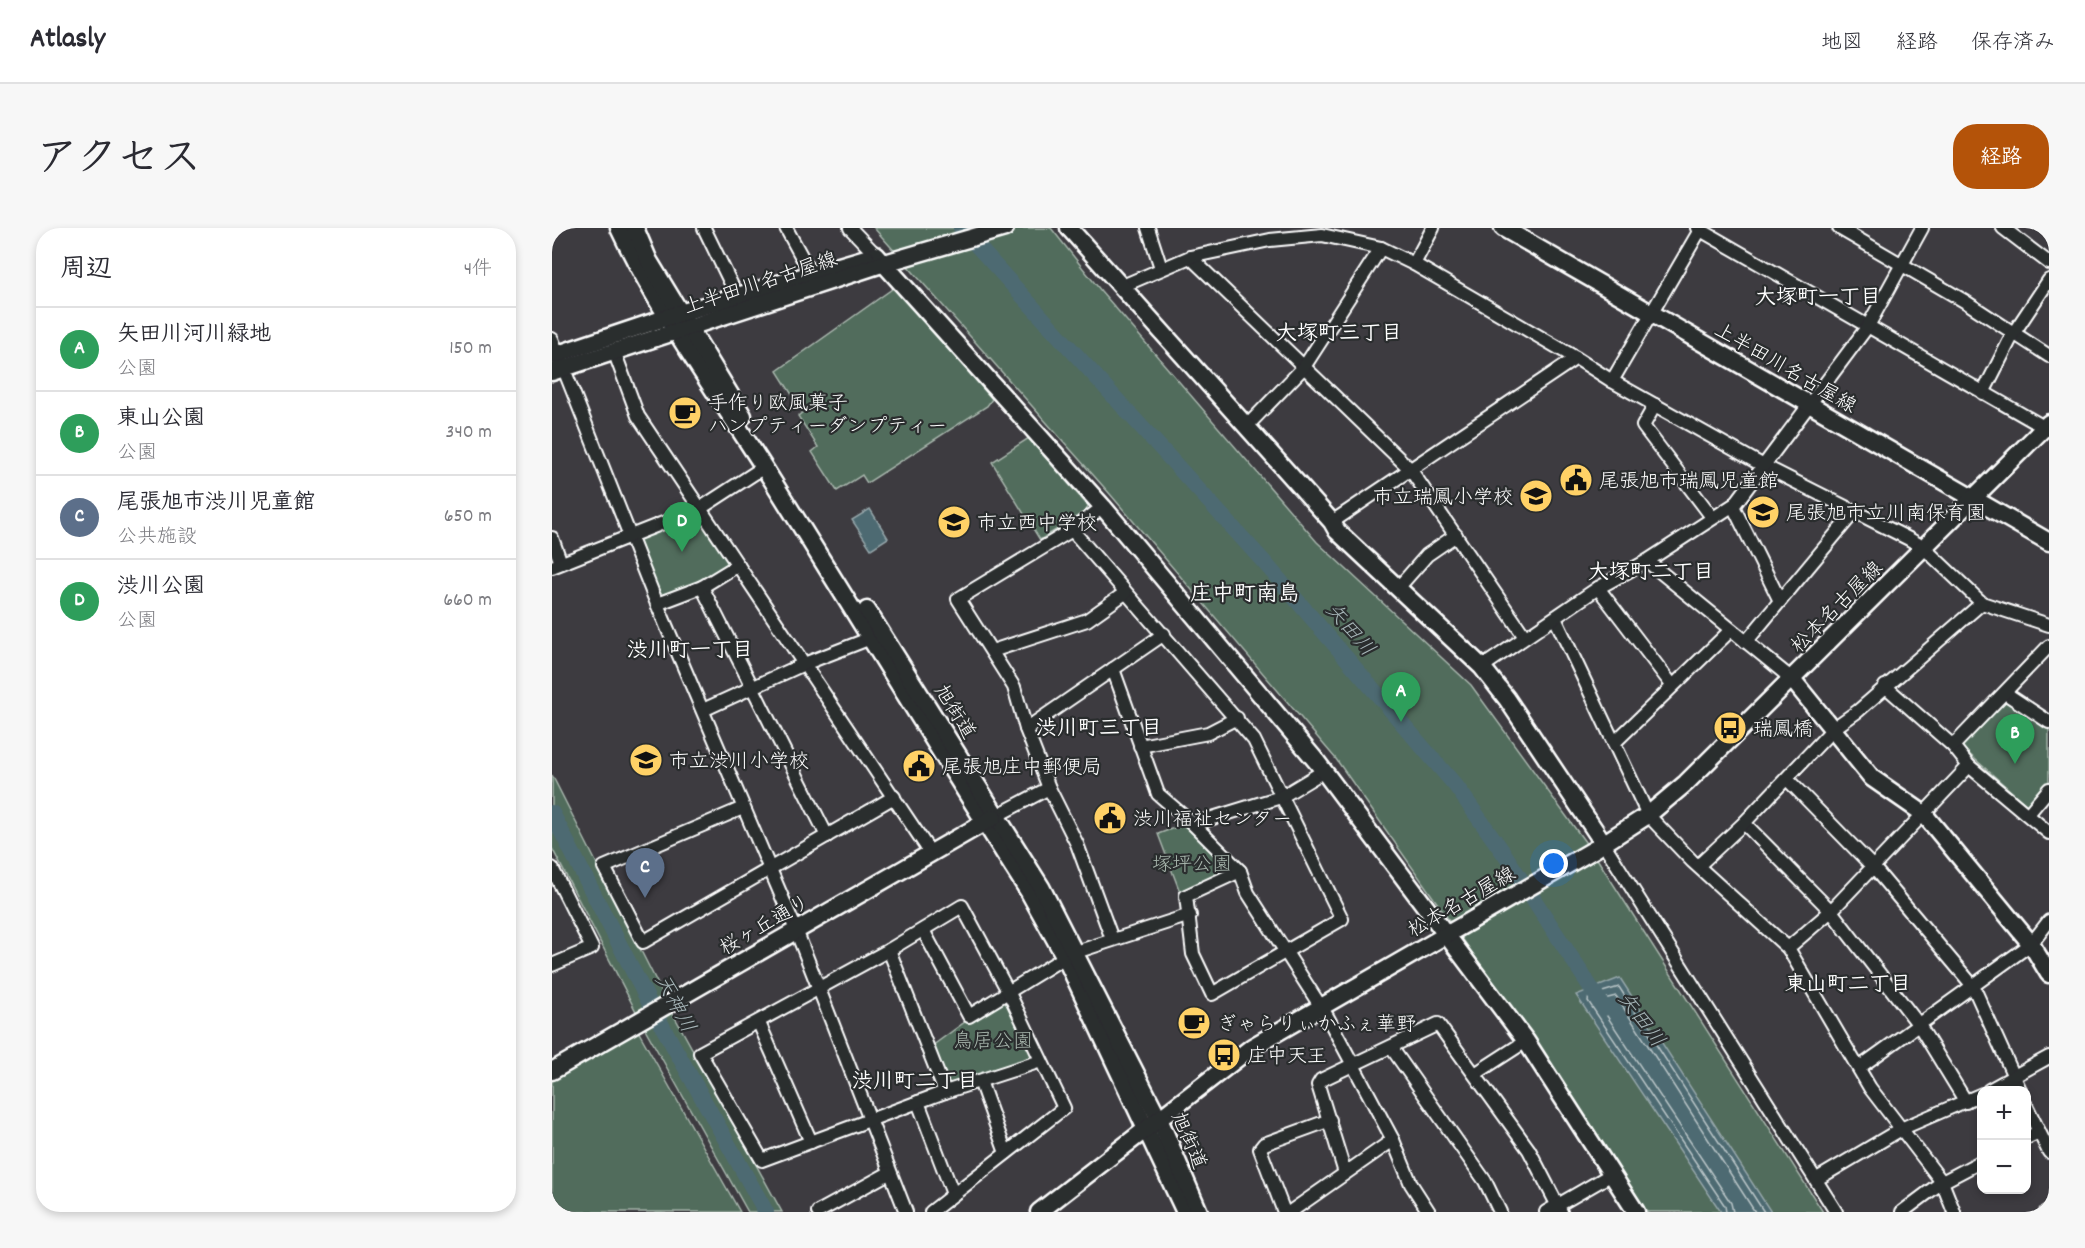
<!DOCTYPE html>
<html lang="ja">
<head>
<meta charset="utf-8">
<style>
	body { margin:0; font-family:Dekko,"Klee One",sans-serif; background:#f7f7f7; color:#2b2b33 }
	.controls { position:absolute; right:18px; bottom:18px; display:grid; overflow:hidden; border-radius:12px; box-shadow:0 3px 9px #0003 }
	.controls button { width:54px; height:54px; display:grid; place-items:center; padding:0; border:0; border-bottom:2px solid #e1e1e2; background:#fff; color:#2b2b33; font:30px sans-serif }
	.you { position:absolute; left:1002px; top:636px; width:21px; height:21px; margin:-15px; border:4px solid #fff; border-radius:50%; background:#1a73e8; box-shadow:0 0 0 9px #1a73e833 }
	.badge { display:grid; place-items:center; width:39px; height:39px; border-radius:50%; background:#b45309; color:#fff; font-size:20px; font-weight:700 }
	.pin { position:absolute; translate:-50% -50px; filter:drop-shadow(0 2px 3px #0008) }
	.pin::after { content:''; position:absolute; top:32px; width:21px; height:18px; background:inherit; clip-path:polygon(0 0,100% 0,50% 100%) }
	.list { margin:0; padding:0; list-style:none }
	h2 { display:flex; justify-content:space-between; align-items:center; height:78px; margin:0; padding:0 24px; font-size:26px }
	h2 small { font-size:20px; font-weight:400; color:#7c7c81 }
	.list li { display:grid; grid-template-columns:39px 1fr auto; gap:18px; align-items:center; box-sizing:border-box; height:84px; padding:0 24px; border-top:2px solid #e1e1e2 }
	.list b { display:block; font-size:22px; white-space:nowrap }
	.list p { margin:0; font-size:20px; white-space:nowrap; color:#7c7c81 }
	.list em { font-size:20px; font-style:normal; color:#7c7c81 }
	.map { position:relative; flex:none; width:1497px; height:984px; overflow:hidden; border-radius:24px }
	header { display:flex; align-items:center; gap:36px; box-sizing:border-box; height:84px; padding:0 30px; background:#fff; border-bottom:2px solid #e1e1e2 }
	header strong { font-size:28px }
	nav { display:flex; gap:33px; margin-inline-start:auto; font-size:21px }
	.intro { display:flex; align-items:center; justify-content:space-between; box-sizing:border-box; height:144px; padding:0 36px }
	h1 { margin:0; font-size:42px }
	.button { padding:15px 27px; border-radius:24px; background:#b45309; color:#fff; font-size:21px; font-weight:700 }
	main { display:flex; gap:36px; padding:0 36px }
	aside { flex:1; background:#fff; border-radius:24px; box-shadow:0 3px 9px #0003 }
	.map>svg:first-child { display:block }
	.green { fill:#516c5b; stroke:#a8b6ad; stroke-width:1.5 }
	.water { fill:#4e6b72; stroke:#95a6aa; stroke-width:1.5 }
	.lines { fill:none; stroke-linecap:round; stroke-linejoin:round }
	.shore { stroke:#b8c4c7; stroke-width:1.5 }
	.river { stroke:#4e6b72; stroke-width:16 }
	.street-casing { stroke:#fff; stroke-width:16 }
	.secondary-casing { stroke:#fff; stroke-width:21 }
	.street { stroke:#2a2d2e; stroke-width:12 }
	.secondary { stroke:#2a2d2e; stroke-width:16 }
	.labels { text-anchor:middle; stroke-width:4.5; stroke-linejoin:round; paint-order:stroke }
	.street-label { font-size:20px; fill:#fff; stroke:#2a2d2e }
	.poi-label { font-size:20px; fill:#fff; stroke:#2a2d2e; text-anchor:start }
	.park-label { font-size:20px; fill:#a8b6ad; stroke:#2a2d2e }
	.neighbourhood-label { font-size:21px; font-weight:bold; fill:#fff; stroke:#2a2d2e }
	.water-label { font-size:21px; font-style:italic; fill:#a6b5b8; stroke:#2a2d2e }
	.quarter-label { font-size:22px; font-weight:bold; fill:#fff; stroke:#2a2d2e }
</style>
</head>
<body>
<header>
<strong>Atlasly</strong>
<nav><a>地図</a><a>経路</a><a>保存済み</a></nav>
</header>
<div class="intro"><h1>アクセス</h1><a class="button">経路</a></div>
<main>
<aside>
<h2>周辺<small>4件</small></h2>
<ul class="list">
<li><span class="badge" style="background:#2e9e5b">A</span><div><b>矢田川河川緑地</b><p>公園</p></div><em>150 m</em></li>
<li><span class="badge" style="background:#2e9e5b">B</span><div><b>東山公園</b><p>公園</p></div><em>340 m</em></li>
<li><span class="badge" style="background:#5c6f8a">C</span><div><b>尾張旭市渋川児童館</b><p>公共施設</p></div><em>650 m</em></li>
<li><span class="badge" style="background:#2e9e5b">D</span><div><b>渋川公園</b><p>公園</p></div><em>660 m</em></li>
</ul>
</aside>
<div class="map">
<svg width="1497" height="984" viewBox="0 0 1497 984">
	<rect width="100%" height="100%" fill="#3d3b40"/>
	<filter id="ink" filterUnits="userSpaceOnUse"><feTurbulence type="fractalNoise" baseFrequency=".0167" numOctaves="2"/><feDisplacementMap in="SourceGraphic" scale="12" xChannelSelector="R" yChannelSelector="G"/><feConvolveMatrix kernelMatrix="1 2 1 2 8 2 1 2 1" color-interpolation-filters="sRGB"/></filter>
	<g filter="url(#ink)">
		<g class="green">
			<polygon points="322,0 499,0 549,63 765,314 919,457 1044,629 1271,984 1095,984 1011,854 784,531 558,266"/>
			<polygon points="343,59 440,171 435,178 315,255 310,247 285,263 260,224 266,219 246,188 251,184 225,143"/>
			<polygon points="477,210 536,278 534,283 488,312 440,234"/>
			<polygon points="147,284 179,336 148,355 107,369 83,312"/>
			<polygon points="1454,470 1497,499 1497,555 1477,579 1407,517"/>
			<polygon points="0,547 120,784 230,984 196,984 92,799 0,620"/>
			<polygon points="633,596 678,644 628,664 606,606"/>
			<polygon points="455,769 482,829 394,859 380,818 417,791"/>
			<polygon points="85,801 188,984 7,984 0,971 0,850"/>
		</g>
		<g class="water">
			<polygon points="318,281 336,310 319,321 300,292"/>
			<polygon points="1068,750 1219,984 1169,984 1024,767"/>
		</g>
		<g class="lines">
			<g class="shore">
				<polyline points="1174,984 1173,978 1036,773 1037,768 1067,759 1212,984"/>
				<polyline points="1181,984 1179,975 1047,776 1048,772 1064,768 1203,984"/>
			</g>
			<g class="river">
				<polyline points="409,0 712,334 904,558 953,627 1052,780"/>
				<polyline points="0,585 98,776 214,984"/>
			</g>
			<g class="street-casing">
				<g id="street">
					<polyline points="152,0 185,68"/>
					<polyline points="234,0 259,46"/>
					<polyline points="298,0 324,27"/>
					<polyline points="596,0 609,40"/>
					<polyline points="1145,0 1497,202"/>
					<polyline points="1287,0 1414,74 1497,128"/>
					<polyline points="1451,0 1497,35"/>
					<polyline points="638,29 858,241 973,409"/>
					<polyline points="862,36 881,0"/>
					<polyline points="568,59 638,29 718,12 770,7 829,20 862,36 1024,130 1060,153 1210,237 1357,311 1371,319 1430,375 1497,397"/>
					<polyline points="0,111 105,376 244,702 354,984"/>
					<polyline points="62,123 86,188 378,624"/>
					<polyline points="1060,153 1148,2"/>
					<polyline points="1431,165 1461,106 1497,52"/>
					<polyline points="1103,177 1091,198 1160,289"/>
					<polyline points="694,199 752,139 829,20"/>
					<polyline points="1181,278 1228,373"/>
					<polyline points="551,279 520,302 406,371 462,459 474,501 497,560 525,616 560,711"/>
					<polyline points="780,294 1024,130"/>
					<polyline points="520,302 702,512 790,691 660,766 641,726 634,668 688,643"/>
					<polyline points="0,310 9,335"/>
					<polyline points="1095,333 1240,451"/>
					<polyline points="0,339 149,280 212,239"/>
					<polyline points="150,359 275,608"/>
					<polyline points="846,360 875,327 904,307"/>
					<polyline points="1046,360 1120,457"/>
					<polyline points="105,376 150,359 186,337"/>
					<polyline points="1003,390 1096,587 1140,633 1236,720 1318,860 1390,954 1402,984"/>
					<polyline points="1194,414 1303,283"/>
					<polyline points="440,423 535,392 573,365"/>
					<polyline points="930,439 1046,360 1095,333 1183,276 1316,98 1370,0"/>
					<polyline points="561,441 606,566 641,596 688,643 696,665 776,790 841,912 859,956 877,984"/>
					<polyline points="1333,458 1401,518 1417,538 1497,605"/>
					<polyline points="1453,465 1497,494"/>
					<polyline points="151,482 252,436 319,410"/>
					<polyline points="474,501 612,406"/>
					<polyline points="1062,515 1179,402"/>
					<polyline points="588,518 656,505 685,490"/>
					<polyline points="1401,518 1497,418"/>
					<polyline points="1235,551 1321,639 1421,758 1468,862"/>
					<polyline points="191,580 52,639 91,714 342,569"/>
					<polyline points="1477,585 1497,561"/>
					<polyline points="446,587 497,560"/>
					<polyline points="1192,595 1279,683 1367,797 1414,874"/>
					<polyline points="641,596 729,569 772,543"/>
					<polyline points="1052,616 1284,984"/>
					<polyline points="1146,638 1192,595 1282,500 1306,483 1430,375"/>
					<polyline points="0,640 40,720 0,737"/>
					<polyline points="371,702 417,788 513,729"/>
					<polyline points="1236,720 1279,683 1417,538"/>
					<polyline points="337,722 393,864"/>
					<polyline points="524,724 638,687"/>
					<polyline points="207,795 259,914"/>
					<polyline points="839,819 933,953 948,984"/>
					<polyline points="1308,839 1479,716 1497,693"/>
					<polyline points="923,846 974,813"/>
					<polyline points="428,853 454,925"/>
					<polyline points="1437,862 1497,829"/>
					<polyline points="366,874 401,966"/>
					<polyline points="1474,877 1497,924"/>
					<polyline points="1474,910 1487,904"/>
					<polyline points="793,945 766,857 769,852 886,796 977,922 1009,984"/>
					<polyline points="1265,951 1351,900 1430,866"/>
					<polyline points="266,984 337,945"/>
					<polyline points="379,984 512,880 457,765 410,678 337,722 148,825 210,932 393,864 489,833"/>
					<polyline points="732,984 708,921 712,916 778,892"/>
					<polyline points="738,984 841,912"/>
					<polyline points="994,984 1060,946"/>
					<polyline points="1350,984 1390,954 1430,933"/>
					<polyline points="1494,984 1497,983"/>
				</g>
			</g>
			<g class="secondary-casing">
				<g id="secondary">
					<path d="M67,0C109,89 168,169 220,252C306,389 390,528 477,664L513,729L633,984"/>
					<polyline points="83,0 97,33 191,188"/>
					<polyline points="517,0 780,294 785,303 930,439 955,471 1052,616"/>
					<polyline points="951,0 1497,314"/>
					<polyline points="324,27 551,279 765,534 974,813 1084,984"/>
					<polyline points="0,128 128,85 314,30"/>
					<polyline points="0,144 333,35 453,0"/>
					<polyline points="315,382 489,659 607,891 647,984"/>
					<polyline points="1240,451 1320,550 1372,586 1479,716 1497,746"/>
					<polyline points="0,843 442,589"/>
					<polyline points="487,984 700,819 1043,621 1096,587 1134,555 1497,195"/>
				</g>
			</g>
			<use href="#street" class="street"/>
			<use href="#secondary" class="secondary"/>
		</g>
	</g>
	<defs>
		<g id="cafe-disc" transform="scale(1.725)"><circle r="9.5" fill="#ffd166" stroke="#2a2d2e"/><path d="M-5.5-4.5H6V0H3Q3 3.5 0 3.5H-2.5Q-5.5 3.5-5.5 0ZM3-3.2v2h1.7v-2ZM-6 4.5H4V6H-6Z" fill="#111"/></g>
		<g id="civic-disc" transform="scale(1.725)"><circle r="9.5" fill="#ffd166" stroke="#2a2d2e"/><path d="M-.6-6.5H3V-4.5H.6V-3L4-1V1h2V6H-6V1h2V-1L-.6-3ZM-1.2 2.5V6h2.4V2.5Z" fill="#111"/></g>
		<g id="school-disc" transform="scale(1.725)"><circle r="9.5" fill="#ffd166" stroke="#2a2d2e"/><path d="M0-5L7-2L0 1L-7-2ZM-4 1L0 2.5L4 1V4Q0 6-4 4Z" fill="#111"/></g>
		<g id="bus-disc" transform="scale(1.725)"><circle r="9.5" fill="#ffd166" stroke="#2a2d2e"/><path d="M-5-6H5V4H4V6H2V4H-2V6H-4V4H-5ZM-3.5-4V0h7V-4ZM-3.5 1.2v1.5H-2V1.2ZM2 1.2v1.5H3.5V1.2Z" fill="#111"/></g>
	</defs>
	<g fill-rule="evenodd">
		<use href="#cafe-disc" x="133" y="185"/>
		<use href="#civic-disc" x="1024" y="252"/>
		<use href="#school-disc" x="984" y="268"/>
		<use href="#school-disc" x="1211" y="284"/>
		<use href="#school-disc" x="402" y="294"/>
		<use href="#bus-disc" x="1178" y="500"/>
		<use href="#school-disc" x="94" y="532"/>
		<use href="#civic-disc" x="367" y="538"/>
		<use href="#civic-disc" x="558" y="590"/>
		<use href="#cafe-disc" x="642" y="795"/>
		<use href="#bus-disc" x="672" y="827"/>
	</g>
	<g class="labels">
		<g class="street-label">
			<text transform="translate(208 54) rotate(-18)" y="7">上半田川名古屋線</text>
			<text transform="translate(1234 139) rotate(30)" y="7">上半田川名古屋線</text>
			<text transform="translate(1284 378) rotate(-45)" y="7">松本名古屋線</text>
			<text transform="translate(404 483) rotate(58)" y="7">旭街道</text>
			<text transform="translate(909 673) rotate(-30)" y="7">松本名古屋線</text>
			<text transform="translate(212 696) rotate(-30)" y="7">桜ヶ丘通り</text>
			<text transform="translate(638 912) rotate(67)" y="7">旭街道</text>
		</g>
		<g class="poi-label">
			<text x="156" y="181">手作り欧風菓子<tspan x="156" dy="23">ハンプティーダンプティー</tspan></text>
			<text x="1047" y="259">尾張旭市瑞鳳児童館</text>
			<text x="961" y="275" text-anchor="end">市立瑞鳳小学校</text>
			<text x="1234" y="291">尾張旭市立川南保育園</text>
			<text x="425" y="301">市立西中学校</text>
			<text x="1201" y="507">瑞鳳橋</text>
			<text x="117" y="539">市立渋川小学校</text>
			<text x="390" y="545">尾張旭庄中郵便局</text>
			<text x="581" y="597">渋川福祉センター</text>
			<text x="665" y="802">ぎゃらりぃかふぇ華野</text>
			<text x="695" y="834">庄中天王</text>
		</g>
		<g class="park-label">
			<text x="640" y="642">塚坪公園</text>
			<text x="441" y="819">鳥居公園</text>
		</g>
		<g class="neighbourhood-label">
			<text x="1266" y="75">大塚町一丁目</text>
			<text x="787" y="111">大塚町三丁目</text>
			<text x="1099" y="350">大塚町二丁目</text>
			<text x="138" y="428">渋川町一丁目</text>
			<text x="547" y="506">渋川町三丁目</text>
			<text x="1296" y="762">東山町二丁目</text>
			<text x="363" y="859">渋川町二丁目</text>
		</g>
		<g class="water-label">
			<text transform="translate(799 401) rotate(49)" y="7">矢田川</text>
			<text transform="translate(124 775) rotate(62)" y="7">天神川</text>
			<text transform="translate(1090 791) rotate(53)" y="7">矢田川</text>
		</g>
		<g class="quarter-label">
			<text x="693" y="372">庄中町南島</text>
		</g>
	</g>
</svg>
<div class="controls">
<button>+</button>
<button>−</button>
</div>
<div class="you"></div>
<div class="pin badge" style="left:849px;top:494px;background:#2e9e5b">A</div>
<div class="pin badge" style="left:1463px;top:536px;background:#2e9e5b">B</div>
<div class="pin badge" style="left:93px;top:670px;background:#5c6f8a">C</div>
<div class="pin badge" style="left:130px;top:324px;background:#2e9e5b">D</div>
</div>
</main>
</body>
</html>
